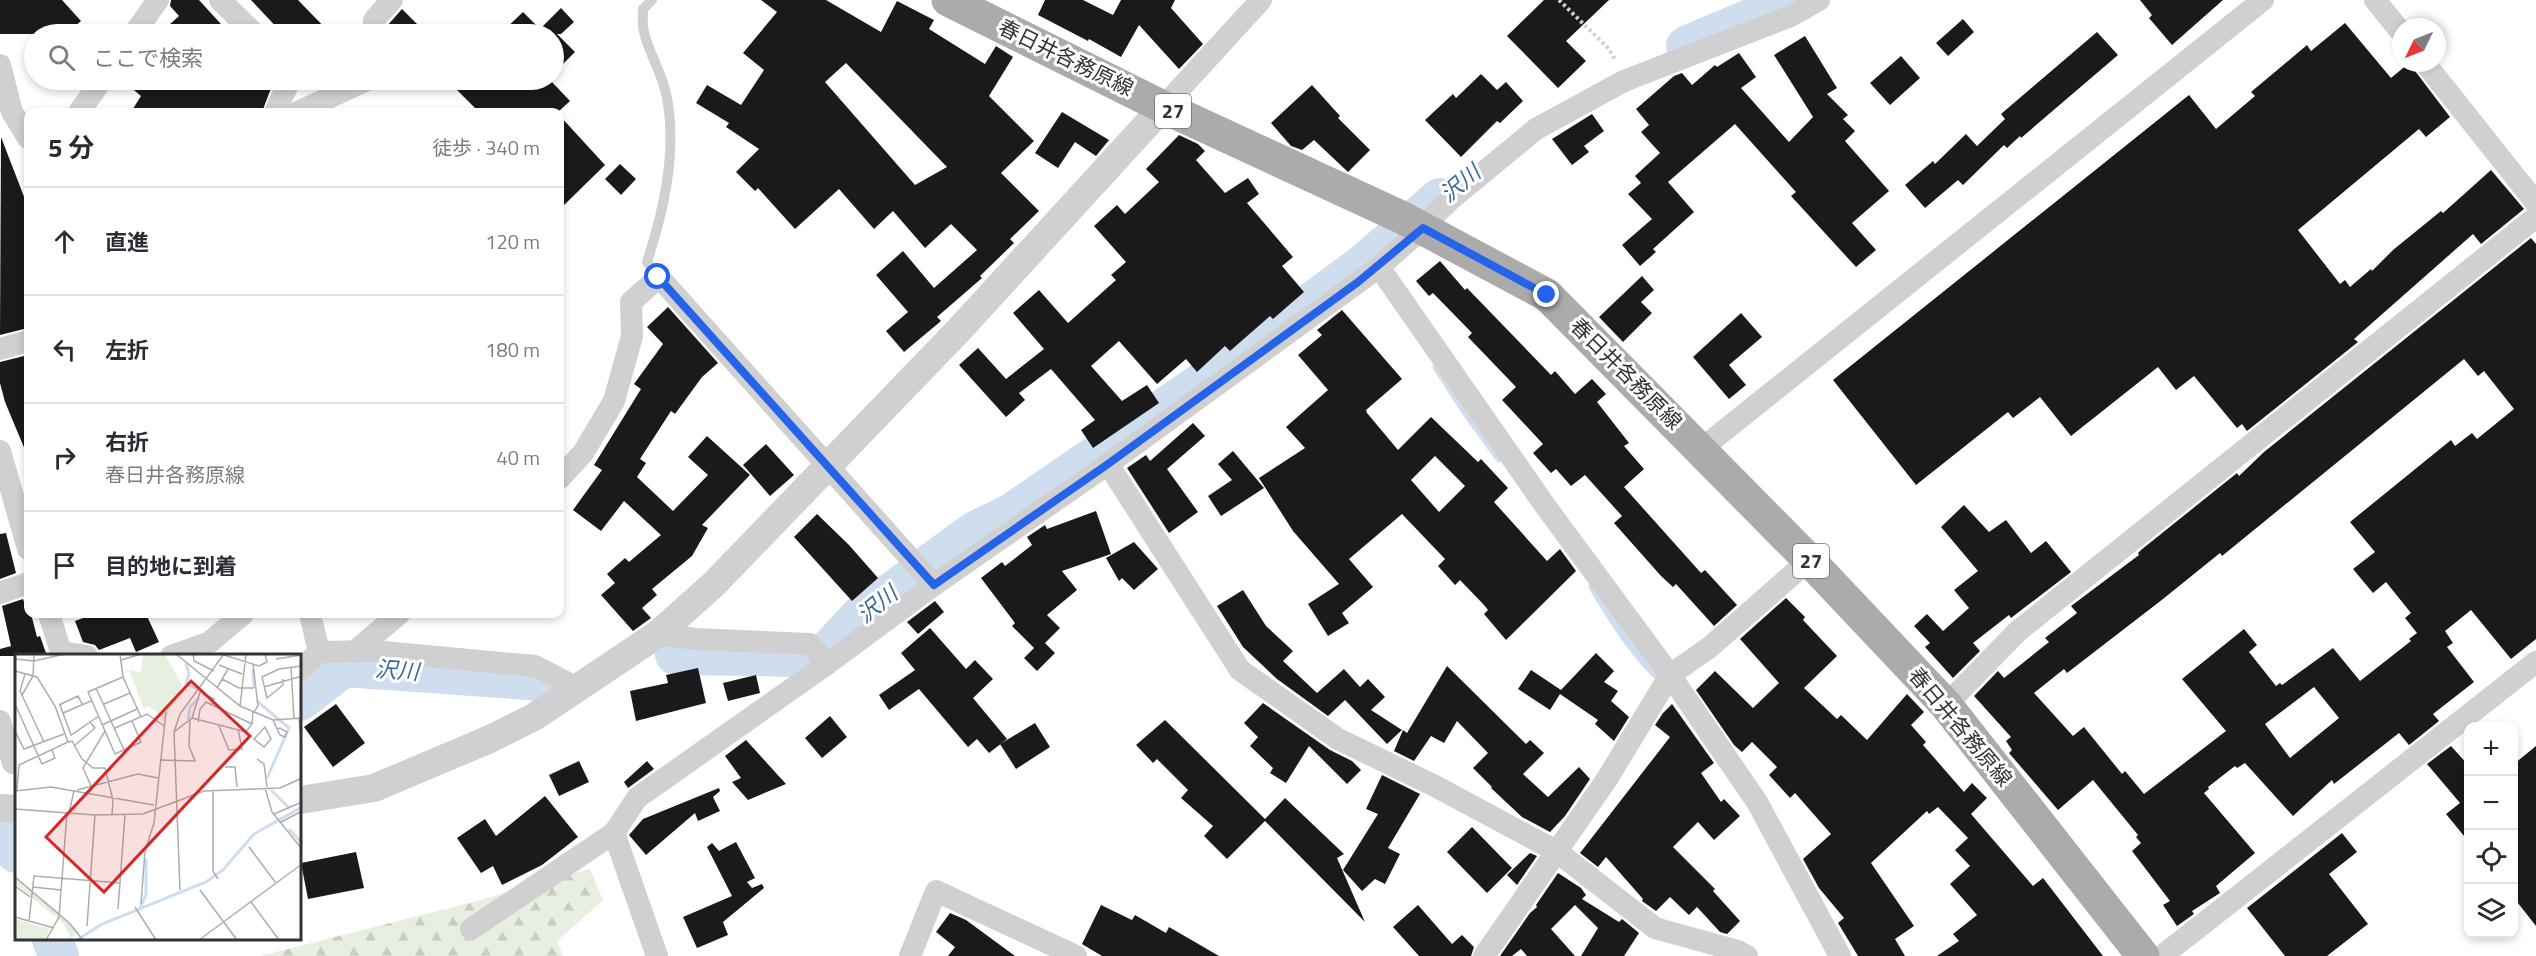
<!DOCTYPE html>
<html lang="ja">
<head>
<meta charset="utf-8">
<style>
	body { margin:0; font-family:"Titillium Web","Noto Sans JP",sans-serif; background:#f7f7f7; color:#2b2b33 }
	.controls { position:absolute; right:18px; bottom:18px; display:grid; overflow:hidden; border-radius:12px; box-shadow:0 3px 9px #0003 }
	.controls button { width:54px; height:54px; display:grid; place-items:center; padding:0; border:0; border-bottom:2px solid #e1e1e2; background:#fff; color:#2b2b33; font:30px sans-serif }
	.compass { position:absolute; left:2392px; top:18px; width:54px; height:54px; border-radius:50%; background:#fff; box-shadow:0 3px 9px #0003; rotate:227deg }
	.stop { position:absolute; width:18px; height:18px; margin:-14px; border:4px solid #2563eb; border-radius:50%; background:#fff }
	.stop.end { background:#2563eb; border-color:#fff; box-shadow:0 2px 6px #0008 }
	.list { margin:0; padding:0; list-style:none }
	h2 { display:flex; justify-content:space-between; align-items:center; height:78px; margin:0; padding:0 24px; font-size:26px }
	h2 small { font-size:20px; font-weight:400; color:#7c7c81 }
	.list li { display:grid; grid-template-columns:39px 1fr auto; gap:18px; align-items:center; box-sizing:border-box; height:108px; padding:0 24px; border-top:2px solid #e1e1e2 }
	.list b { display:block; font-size:22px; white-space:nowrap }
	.list p { margin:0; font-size:20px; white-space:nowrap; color:#7c7c81 }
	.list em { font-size:20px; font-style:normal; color:#7c7c81 }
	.icon { flex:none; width:33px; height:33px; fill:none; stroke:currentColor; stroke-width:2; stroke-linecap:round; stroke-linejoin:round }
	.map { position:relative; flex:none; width:2536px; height:956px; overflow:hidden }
	.search { position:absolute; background:#fff; box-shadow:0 3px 9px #0003; left:24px; top:24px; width:540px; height:66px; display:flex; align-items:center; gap:15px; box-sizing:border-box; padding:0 21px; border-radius:33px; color:#7c7c81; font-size:22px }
	.panel { position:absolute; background:#fff; box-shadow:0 3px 9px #0003; left:24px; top:108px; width:540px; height:510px; border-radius:12px }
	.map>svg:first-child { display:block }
	.forest { fill:url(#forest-firs) }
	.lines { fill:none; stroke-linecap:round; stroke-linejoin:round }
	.stream { stroke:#cedeef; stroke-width:7 }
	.river { stroke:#cedeef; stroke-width:40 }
	.building { fill:#1a1a1a; fill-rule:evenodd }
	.path { stroke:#d0d0d0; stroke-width:4; stroke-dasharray:3 3; stroke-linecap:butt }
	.service { stroke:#d0d0d0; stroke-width:10 }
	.minor { stroke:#d0d0d0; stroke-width:22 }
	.tertiary { stroke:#d0d0d0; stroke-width:28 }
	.primary { stroke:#ababab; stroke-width:33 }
	.route { stroke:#2563eb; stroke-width:8 }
	.labels { text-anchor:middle; stroke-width:6; stroke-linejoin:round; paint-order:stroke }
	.shield { fill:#fff; stroke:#707070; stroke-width:1.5 }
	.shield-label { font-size:20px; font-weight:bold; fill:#333 }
	.street-label { font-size:21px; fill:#333; stroke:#fff }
	.water-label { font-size:22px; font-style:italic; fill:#3c6b99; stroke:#fff }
	.inset-river { fill:none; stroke:#cedeef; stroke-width:3 }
	.inset-road { fill:none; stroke:#adadad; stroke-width:1.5 }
	.view { fill:#d62828; fill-opacity:0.15; stroke:#d62828; stroke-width:3 }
	.inset-edge { fill:none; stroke:#333; stroke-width:3 }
</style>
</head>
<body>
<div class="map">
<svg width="2536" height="956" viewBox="0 0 2536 956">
	<defs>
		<pattern id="forest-firs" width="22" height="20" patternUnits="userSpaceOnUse" patternTransform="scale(1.5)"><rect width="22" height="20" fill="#e7efe1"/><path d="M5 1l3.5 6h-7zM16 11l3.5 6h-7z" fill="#c7cdc2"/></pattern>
	</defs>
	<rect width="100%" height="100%" fill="#fff"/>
	<polygon class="forest" points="590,869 603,900 557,941 563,956 260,956 477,901"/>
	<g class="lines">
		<g class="stream">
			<polyline points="1436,367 1465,412 1499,459"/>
			<path d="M1592,587C1611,619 1634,656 1662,681"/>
		</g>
		<g class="river">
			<polyline points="1686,46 1794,0"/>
			<polyline points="833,645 862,614 935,560 975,531 1012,513 1198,385 1361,266 1440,198"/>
			<polyline points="675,655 805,657"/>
			<polyline points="300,701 344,667 542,681"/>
			<polyline points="11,829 9,835 16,853"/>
			<polyline points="52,940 59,956"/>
		</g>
	</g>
	<g class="building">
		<polygon points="0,0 62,0 81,21 66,34 0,34"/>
		<polygon points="171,0 199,0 230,34 159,34 179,16 170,6"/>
		<polygon points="251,0 298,0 331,34 283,34"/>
		<path d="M761,0H826L881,32L897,1L934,20L929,29L985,64L996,46L1013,57L989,96L1034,141L1001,173L1039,211L1010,239L1014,243L980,276L982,278L937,317L941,321L904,352L886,331L908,312L876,275L903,251L934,288L977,250L951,224L925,248L893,211L874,229L839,189L795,229L758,188L755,191L736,172L759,149L726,127L729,123L696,103L707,85L741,105L764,70L743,53L777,12ZM846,63L947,167L915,185L825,82Z"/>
		<polygon points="1045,0 1083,0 1113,15 1121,0 1175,0 1171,8 1203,44 1179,69 1139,25 1121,57 1089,39 1088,41 1038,15"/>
		<polygon points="1544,0 1609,0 1566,41 1586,61 1558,88 1507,36"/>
		<polygon points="2140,0 2223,0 2172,45 2149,18 2152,15"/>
		<polygon points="561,8 574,22 561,34 557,34 575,52 554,73 554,34 500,34 523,12 540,29"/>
		<polygon points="402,9 427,34 393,34 387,26"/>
		<polygon points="1963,19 1974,32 1948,56 1936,43"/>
		<polygon points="2345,23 2391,78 2409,63 2450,117 2426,137 2419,129 2298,230 2340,284 2345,280 2350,287 2371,269 2372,271 2393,250 2441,211 2443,213 2491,170 2524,209 2481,244 2473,234 2354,339 2358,342 2247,431 2242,424 2237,428 2194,376 2176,390 2158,367 2071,436 2040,397 2013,418 2008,412 1916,485 1833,380 2189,95 2216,129 2255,96 2251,92 2307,45 2311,51"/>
		<polygon points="2097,32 2118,55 2021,138 2020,136 2007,148 2004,145 1963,185 1958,180 1925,208 1905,185 1933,161 1935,164 1966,134 1977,146 2005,119 2001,114"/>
		<polygon points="1805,36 1837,88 1827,94 1848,115 1843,119 1855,131 1845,141 1889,191 1852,223 1876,250 1856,267 1791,196 1796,192 1735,124 1668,182 1694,212 1653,249 1656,252 1640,266 1622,245 1652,219 1628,194 1641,183 1635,176 1660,153 1641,132 1649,125 1636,109 1674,76 1682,73 1692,85 1715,65 1717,67 1739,53 1756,77 1741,88 1789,142 1813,117 1774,55"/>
		<polygon points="1901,56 1920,78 1890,105 1870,83"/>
		<polygon points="1481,74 1497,90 1506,82 1523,101 1500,123 1497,121 1461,157 1425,120 1453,94 1456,98"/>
		<polygon points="122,80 168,80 179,90 190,80 270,80 273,83 262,112 131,112 141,96"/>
		<polygon points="447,80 550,80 570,101 558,112 479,112"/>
		<polygon points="1312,85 1340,116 1338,118 1370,150 1348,172 1314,140 1302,150 1291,146 1271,123"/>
		<polygon points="1062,112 1109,140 1096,156 1075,142 1058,168 1035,153"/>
		<polygon points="1592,114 1604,131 1584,146 1589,152 1572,165 1552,139"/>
		<polygon points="560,116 605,165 560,209"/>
		<polygon points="1179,135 1198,144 1205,151 1196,160 1225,193 1248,178 1259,194 1247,203 1293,257 1282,266 1304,292 1273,319 1270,316 1230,351 1225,346 1197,372 1186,359 1157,384 1119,341 1091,366 1122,401 1147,385 1159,403 1093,448 1081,430 1095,420 1051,369 1019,393 1025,400 1006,417 959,365 978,348 1006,379 1044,349 1013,313 1039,290 1068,323 1116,280 1111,275 1126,262 1094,226 1117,205 1125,214 1159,182 1146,169"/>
		<polygon points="1,137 28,207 28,328 0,335"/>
		<polygon points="620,164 636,179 621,195 605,179"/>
		<path d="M2531,238L2536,244V639L2511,659L2471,610L2445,631L2453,643L2447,647L2474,682L2433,714L2439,721L2409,745L2399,733L2334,784L2332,780L2293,816L2245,763L2237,768L2235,766L2208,787L2209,789L2204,793L2255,853L2216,886L2220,893L2192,911L2194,914L2177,926L2163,905L2170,901L2132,851L2141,843L2136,837L2138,835L2093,780L2058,810L2009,753L2012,750L2006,741L2011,737L1974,696L1998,671L2004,678L2049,642L2045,638L2077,613L2071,606L2139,555L2138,553L2141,550L2237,473L2239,476L2264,452ZM2464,359L2478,376L2484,371L2514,409L2477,439L2472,433L2455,446L2451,440L2350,522L2375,552L2353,569L2373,593L2386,582L2411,613L2405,618L2417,633L2409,639L2411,641L2360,681L2333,648L2282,685L2280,683L2276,686L2249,652L2257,645L2244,629L2182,679L2226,731L2144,794L2125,771L2122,774L2084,727L2073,736L2034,693L2064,669L2067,673L2163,599L2220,553L2222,556ZM2314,687L2339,718L2290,758L2265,724Z"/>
		<polygon points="1440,261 1465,290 1467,288 1551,375 1555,371 1575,394 1592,379 1606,394 1597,402 1629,443 1624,446 1644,469 1624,487 1701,573 1705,570 1737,605 1714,626 1676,584 1673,587 1661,576 1614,523 1622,516 1585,475 1571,486 1556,469 1551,473 1533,453 1543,444 1502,400 1516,387 1468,337 1472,333 1433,293 1429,296 1416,281"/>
		<polygon points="1642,276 1654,290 1641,302 1652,313 1623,342 1599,317"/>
		<polygon points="668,307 718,363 702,377 675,414 671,411 640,459 646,463 637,477 673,511 708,475 688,457 707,436 750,475 702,525 708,528 692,556 652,589 657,595 642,608 651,618 633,631 601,595 615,583 607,574 625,558 629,562 661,535 624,501 601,531 573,510 602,470 594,465 641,389 634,384 663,344 647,327"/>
		<path d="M1342,310L1402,379L1366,410L1367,413L1398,450L1431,417L1478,462L1481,459L1508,488L1494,502L1547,561L1560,549L1576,571L1506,640L1484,614L1488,610L1484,605L1460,580L1455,585L1438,566L1445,559L1402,514L1349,559L1373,587L1342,613L1349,623L1328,636L1308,604L1339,584L1293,531L1259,478L1305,448L1286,427L1328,390L1298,355L1322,335L1317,330ZM1435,456L1465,486L1439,512L1411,480Z"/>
		<polygon points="1741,313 1762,337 1729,365 1746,385 1729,399 1693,357"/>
		<polygon points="28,355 28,457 5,402 0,383 0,362"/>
		<polygon points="1193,423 1205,436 1167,469 1198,512 1169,533 1127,468 1146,455 1150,461"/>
		<polygon points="766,444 794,475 770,496 743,465"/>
		<polygon points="1233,451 1264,488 1221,516 1208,496 1232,480 1218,464"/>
		<polygon points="1964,505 1989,532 2006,520 2031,553 2046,541 2071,572 2011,618 2009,615 1973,643 1980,651 1953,678 1925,647 1930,643 1914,626 1927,614 1943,631 1969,608 1954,590 1978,571 1941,527"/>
		<polygon points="1096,511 1111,554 1062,571 1077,590 1047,615 1060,628 1045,643 1055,653 1037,671 1024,658 1034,648 1012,626 1015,623 981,578 1002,562 1005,566 1032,545 1027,537 1045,525 1047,529"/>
		<polygon points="817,514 849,545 878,578 852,601 794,537"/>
		<polygon points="6,533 16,573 0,579 0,534"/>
		<polygon points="1134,542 1158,569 1134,590 1122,578 1119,581 1106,558"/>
		<polygon points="1243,590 1266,626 1293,651 1283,661 1317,693 1344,669 1360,687 1368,679 1385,697 1371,710 1402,730 1387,744 1345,700 1328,716 1277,679 1243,647 1217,606"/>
		<polygon points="1786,598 1805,617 1803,620 1837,656 1804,688 1837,719 1841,715 1867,740 1907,694 1924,712 1911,725 1926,742 1923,745 1964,792 1972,783 1987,798 1971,814 2033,886 2043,878 2103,956 1937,956 1959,941 1953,934 1977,915 1950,884 1970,866 1955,850 1968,838 1938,807 1929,814 1927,811 1871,863 1914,926 1895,939 1905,956 1858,956 1838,923 1844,918 1819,888 1803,859 1831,834 1795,793 1790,798 1769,775 1777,767 1752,742 1742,752 1734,745 1696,690 1715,671 1753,708 1779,683 1740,639"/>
		<polygon points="23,599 25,605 28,605 28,614 31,614 37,637 40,636 47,656 0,656 0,649 11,646 2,606"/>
		<polygon points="935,601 944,612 918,634 907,622"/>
		<polygon points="94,614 146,614 159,642 136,652 130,638 99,650 95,645 83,642 75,621"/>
		<polygon points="930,628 966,669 975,660 993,679 973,698 1007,739 989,753 977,739 968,747 919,689 889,710 879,695 915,670 901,653"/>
		<polygon points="1596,653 1614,671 1604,682 1618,691 1611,701 1629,717 1614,741 1595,724 1598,720 1560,694 1550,710 1518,689 1531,670 1561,690"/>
		<polygon points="1447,666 1526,744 1530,740 1544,753 1523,774 1548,797 1579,767 1590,779 1565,816 1550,832 1522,817 1491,788 1492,787 1473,768 1488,753 1457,721 1444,743 1431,736 1414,761 1394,751 1403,730 1407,733"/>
		<polygon points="698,668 706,703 636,721 630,691 668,683 666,675"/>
		<polygon points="756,675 760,693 728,701 723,683"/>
		<polygon points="1263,703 1330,750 1352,761 1361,770 1347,784 1309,746 1286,783 1270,773 1273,768 1250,746 1258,737 1244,723"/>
		<polygon points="336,704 365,743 333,767 304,727"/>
		<polygon points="1672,704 1714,763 1701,773 1721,802 1724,799 1740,816 1714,840 1698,822 1673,847 1715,889 1713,891 1740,921 1727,934 1720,932 1697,907 1689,915 1670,897 1656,911 1642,901 1643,899 1606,857 1598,867 1580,853 1670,737 1655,725 1663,713"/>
		<polygon points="830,716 847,737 822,758 805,738"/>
		<polygon points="1165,720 1265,819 1285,798 1344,854 1337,858 1365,922 1265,821 1227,859 1204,836 1213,826 1181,798 1188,790 1157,759 1153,763 1136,745"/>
		<polygon points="1035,723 1050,747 1016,769 1000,744"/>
		<polygon points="746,740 786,784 748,800 732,782 741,778 725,756"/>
		<polygon points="2451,746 2469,766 2469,842 2446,814 2460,803 2427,764"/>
		<polygon points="2536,746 2536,926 2514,898 2514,764"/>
		<polygon points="579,761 589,782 559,796 549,775"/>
		<polygon points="647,761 654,769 628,788 624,782"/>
		<polygon points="1382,775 1420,794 1388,848 1400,854 1385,884 1375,879 1362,891 1343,870 1378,814 1366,809"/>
		<polygon points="719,788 720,791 713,797 720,811 698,821 695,813 646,855 629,835 643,819"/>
		<polygon points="545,796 578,837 542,865 502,885 493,866 481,873 457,838 485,819 496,836"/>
		<polygon points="1472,827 1512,868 1487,893 1447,852"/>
		<polygon points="2342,833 2357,852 2329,874 2368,924 2327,956 2285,956 2247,908"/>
		<polygon points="736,842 755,878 747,882 752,888 762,884 764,888 723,922 728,935 697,948 683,917 732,896 707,847 712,843 719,851"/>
		<polygon points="356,852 364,888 308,899 301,863"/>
		<polygon points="1530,853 1537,856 1517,885 1507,875"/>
		<polygon points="1558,873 1581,888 1586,895 1582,899 1619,922 1622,919 1639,933 1624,956 1581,956 1598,928 1575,905 1551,929 1575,956 1527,956 1521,949 1512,956 1500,956 1530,913 1537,907 1536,905"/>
		<polygon points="1101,905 1132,920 1135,915 1166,933 1169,927 1219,956 1102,956 1082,944"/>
		<polygon points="1418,905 1452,944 1462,935 1474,947 1471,956 1419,956 1393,927"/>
		<polygon points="950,913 966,920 1015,956 948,956 955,947 936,932"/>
	</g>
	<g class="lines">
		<polyline class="path" points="1559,0 1609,49 1616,61"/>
		<path class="service" d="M652,0L643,9C643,16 642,25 644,32C649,54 663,74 667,98C677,152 664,210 647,262L659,277"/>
		<g class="minor">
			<polyline points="220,0 255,34"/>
			<polyline points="2375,0 2401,32"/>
			<polyline points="134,34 158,0"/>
			<polyline points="373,34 374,20 392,0"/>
			<polyline points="2425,63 2536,203"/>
			<polyline points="0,65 12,112 28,138"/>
			<polyline points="1163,107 1261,0"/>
			<polyline points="79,112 102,80"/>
			<polyline points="275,112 290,80"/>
			<polyline points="298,112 367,80"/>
			<polyline points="1379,267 1546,507 1670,675 1757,802 1840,956"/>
			<polyline points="0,349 28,341"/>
			<polyline points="1701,449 2263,0"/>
			<polyline points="0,451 28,549"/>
			<polyline points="1108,464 1240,670 1338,739 1435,786 1556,851 1655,928 1738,951 1747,956"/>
			<polyline points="560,478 583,453 614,401 632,336 631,302 659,277 934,585"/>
			<polyline points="0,593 28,583"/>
			<polyline points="49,614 61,652 87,656"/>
			<polyline points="310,614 319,652"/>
			<polyline points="658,634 696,639 810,644 827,664"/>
			<polyline points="354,652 399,614"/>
			<polyline points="171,656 210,642 243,614"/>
			<polyline points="300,670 319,652 373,651 535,666 579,689"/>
			<polyline points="1946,705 2018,631 2536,217"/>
			<polyline points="0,721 13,763"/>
			<polyline points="614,833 657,956"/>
			<polyline points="471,929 614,833 637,798 827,664 934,585 1108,464 1379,267 1423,228 1439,209 1536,129 1624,81 1791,16 1819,0"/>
			<polyline points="910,956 936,891 1076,956"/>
			<polyline points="1484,956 1607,779 1670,675 1710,647 1809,560"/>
			<polyline points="2162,956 2536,662"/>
		</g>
		<g class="tertiary">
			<polyline points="300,800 374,788 490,739 534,717 658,634 714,584 958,331 1163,107"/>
			<polyline points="0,808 16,809"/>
		</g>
		<polyline class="primary" points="948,0 1163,107 1401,217 1547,295 1809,560 1946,705 2143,956"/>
	</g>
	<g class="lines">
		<polyline class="route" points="658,277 934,585 1108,464 1358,282 1423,228 1547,295"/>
	</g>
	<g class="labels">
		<g class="shield">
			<rect x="1155" y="94" width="36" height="34" rx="4.5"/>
			<rect x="1793" y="544" width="36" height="34" rx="4.5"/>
		</g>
		<g class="shield-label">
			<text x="1173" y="118">27</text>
			<text x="1811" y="568">27</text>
		</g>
		<g class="street-label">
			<text transform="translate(1066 58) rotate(26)" y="7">春日井各務原線</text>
			<text transform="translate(1626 374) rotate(45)" y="7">春日井各務原線</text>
			<text transform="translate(1960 727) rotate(50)" y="7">春日井各務原線</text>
		</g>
		<g class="water-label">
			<text transform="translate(1460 183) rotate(-40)" y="8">沢川</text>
			<text transform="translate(877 604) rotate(-39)" y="8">沢川</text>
			<text transform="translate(397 670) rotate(4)" y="8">沢川</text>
		</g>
	</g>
	<g transform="translate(15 654)">
		<rect width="286" height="286" fill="#fff"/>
		<path d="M0,222L50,263L64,278L56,284L48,269L0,230ZM0,265L35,275V276L28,286H0Z" fill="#e7efe1"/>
		<path d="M129,0H150L167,31L148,68L141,57L132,52L129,55L114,16L125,18Z" fill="#e7efe1"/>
		<path class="inset-river" d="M171,9L174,20L171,29L183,35M238,15L239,34M242,47L274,74L252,124M173,66L175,53L184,44M256,136L274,154M274,175L287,189M124,256L131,241V205M62,286L87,270L191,228L208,216L239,180L287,153"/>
		<path class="inset-road" d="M105,0L108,23L126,63M161,0L225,52L258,66L287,64M178,0L179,7L199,17M209,1L244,12L252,8L250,0M0,5L19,7L50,0M261,5L287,1M106,6L126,0M238,10L243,52L239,58M204,11L227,20M276,13L279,65M0,17L22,23L40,52L53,88L57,87L67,105L78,114H90L98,146L97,161M10,20L5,37L29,88M108,23L73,38L100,100L126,88L117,67M207,25L224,34H239M268,25V31L252,44L247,23L264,15L287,12M249,33L287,22M81,34L109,96M202,34L213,15M187,39L199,45L197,51M7,41L18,22L19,0M0,50L27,110L40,104L37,96M89,50L115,39M44,51L63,42L67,50M45,51L56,81L84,62M225,52L231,0M48,59L76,47M177,64L231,78L237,70L238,58M284,65L287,95M258,66L265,81L270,83L272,78L265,74L262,75M183,68L185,55L191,48L237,70M87,71L122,55M204,72L214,96L227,95L223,75M250,73L256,85L249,93L239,85ZM100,74L132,60L149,72M0,77L9,95L49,80M159,78L177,64L186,35M59,92L80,74L74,67M242,105L249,110L252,133M145,106L180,107L174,92L175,66M210,113H220L222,133M77,134L68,114L90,77M250,134L257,158L287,195M2,136L4,111L53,88M62,136L123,120L143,124M198,136V217L203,225M0,137L36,133L139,151M0,155L80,161L128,160L189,137L265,134L287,124M54,159L59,137M259,160L287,148M266,168L287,157M234,193L261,229M0,223L54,269L68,286M0,232L15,243M18,233L46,236M165,236L159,78L165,60L209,0M185,236L222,286M236,248L264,286M126,250L130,197L139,169L151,58M120,253L141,286M103,255L110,161M0,263L39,274M14,267L19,222L105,229M72,272L80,161M31,286L44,263L52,159M184,286L287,210"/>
		<path class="view" d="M176,27L235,82L89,238L31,183Z"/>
		<rect width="286" height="286" class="inset-edge"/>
	</g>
</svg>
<div class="controls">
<button>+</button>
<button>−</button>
<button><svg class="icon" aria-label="locate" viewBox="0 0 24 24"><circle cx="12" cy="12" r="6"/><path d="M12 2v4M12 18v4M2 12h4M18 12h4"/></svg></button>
<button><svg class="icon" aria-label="layers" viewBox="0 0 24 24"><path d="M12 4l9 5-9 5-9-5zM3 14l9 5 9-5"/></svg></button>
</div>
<svg class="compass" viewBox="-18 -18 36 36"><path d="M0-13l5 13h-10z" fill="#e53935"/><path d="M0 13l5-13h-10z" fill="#7c7c81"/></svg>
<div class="stop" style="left:658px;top:277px"></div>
<div class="stop end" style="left:1547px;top:295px"></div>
<div class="search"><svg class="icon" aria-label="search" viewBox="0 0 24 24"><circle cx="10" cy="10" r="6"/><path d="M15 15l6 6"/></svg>ここで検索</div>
<section class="panel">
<h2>5 分<small>徒歩 · 340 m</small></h2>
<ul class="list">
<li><svg class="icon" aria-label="ahead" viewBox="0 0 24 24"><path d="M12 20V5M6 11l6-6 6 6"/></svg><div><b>直進</b></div><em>120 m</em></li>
<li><svg class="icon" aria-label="left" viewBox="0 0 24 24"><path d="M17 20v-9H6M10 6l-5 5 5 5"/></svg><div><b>左折</b></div><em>180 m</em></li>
<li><svg class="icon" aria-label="right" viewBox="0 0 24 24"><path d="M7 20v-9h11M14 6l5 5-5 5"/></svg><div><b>右折</b><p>春日井各務原線</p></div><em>40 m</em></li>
<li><svg class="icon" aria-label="arrive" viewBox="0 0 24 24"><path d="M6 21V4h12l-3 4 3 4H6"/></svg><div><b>目的地に到着</b></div></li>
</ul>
</section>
</div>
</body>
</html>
